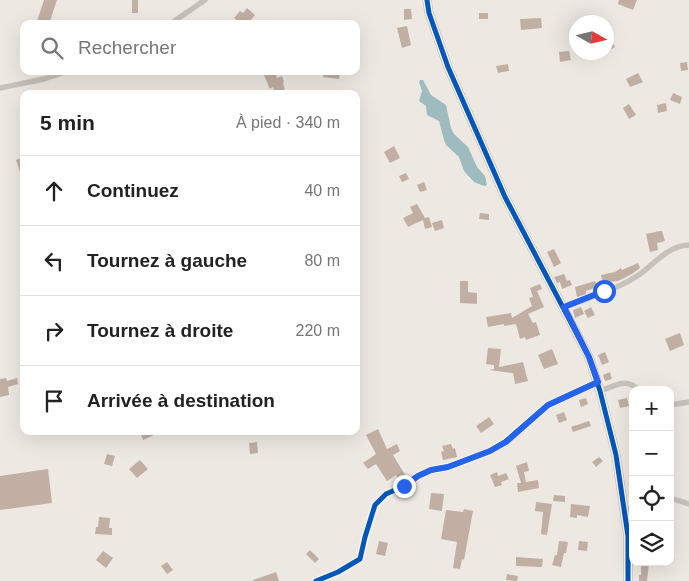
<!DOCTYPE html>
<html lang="fr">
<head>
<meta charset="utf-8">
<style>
	body { margin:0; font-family:Arial,sans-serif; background:#f6f6f6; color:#222 }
	.controls { position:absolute; right:15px; bottom:15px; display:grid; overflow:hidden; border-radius:10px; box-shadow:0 5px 20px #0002 }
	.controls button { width:45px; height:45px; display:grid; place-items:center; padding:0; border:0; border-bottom:1px solid #e0e0e0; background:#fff; color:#222; font:25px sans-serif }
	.compass { position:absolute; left:569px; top:15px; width:45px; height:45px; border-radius:50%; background:#fff; box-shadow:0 5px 20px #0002; rotate:98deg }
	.stop { position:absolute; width:15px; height:15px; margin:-11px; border:4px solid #2563eb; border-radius:50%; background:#fff }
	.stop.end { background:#2563eb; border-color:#fff; box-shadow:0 1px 5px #0008 }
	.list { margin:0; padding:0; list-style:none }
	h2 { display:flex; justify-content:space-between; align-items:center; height:65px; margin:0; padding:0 20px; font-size:21px }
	h2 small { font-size:16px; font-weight:400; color:#767676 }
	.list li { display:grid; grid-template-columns:32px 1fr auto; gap:15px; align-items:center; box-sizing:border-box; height:70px; padding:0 20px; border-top:1px solid #e0e0e0 }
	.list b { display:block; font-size:19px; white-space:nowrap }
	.list em { font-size:16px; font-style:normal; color:#767676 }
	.icon { flex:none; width:28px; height:28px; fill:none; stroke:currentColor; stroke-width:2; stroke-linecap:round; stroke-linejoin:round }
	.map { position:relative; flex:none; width:689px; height:581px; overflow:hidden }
	.search { position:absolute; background:#fff; box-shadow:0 5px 20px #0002; left:20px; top:20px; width:340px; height:55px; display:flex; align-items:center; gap:12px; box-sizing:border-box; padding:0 18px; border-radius:10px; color:#767676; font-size:19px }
	.panel { position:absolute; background:#fff; box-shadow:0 5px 20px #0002; left:20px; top:90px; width:340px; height:345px; border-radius:10px }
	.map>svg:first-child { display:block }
	.water { fill:#9ebcbf }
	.building { fill:#c1afa4 }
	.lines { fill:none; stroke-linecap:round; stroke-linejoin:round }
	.street { stroke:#c7c1bb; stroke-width:5.5 }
	.secondary { stroke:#b7b1ab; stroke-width:9 }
	.cycleway-casing { stroke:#faf4ea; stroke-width:8 }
	.cycleway { stroke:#0057b8; stroke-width:5 }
	.route { stroke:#2563eb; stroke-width:6 }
</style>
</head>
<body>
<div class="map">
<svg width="689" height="581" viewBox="0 0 689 581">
	<rect width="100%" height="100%" fill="#ede9e2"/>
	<polygon class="water" points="420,80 423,80 431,95 446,105 451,128 454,134 468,147 477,167 485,176 487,185 484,186 474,182 464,171 459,157 446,145 444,140 439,121 427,115 426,106 419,101 422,91 419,82"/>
	<g class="building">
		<polygon points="44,0 57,0 49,24 36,24"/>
		<rect x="132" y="0" width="6" height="13"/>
		<polygon points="619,0 637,0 633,10 618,4"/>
		<polygon points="247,8 255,15 251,20 255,24 241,24 234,18 240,11 243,13"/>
		<polygon points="404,9 411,9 412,19 404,20"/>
		<rect x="479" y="13" width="9" height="6"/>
		<polygon points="541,18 542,28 521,30 520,19"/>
		<polygon points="407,26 411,45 402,48 397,28"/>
		<polygon points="612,41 615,47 608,51 606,43"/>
		<polygon points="569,51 571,60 560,62 559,52"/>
		<polygon points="687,62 688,70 681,71 680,63"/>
		<polygon points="508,64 509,71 498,73 496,66"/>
		<polygon points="267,71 275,71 277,78 282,76 284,82 283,83 286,94 275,94 273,87 270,89 263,73"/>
		<polygon points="324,71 340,71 339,79 323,77"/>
		<polygon points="638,73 643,82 630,87 626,79"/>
		<polygon points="673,93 682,97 680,104 670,100"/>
		<polygon points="666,103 667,111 658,113 657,105"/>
		<polygon points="629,104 636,115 629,119 623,108"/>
		<polygon points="394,146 400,158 390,163 384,152"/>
		<polygon points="24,157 24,180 23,180 16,160"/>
		<polygon points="406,173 409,179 402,182 399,176"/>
		<polygon points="424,182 427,190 420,192 417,185"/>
		<polygon points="417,204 425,218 429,217 432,227 425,229 423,220 408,227 403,218 413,213 410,207"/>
		<polygon points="480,213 489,214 489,220 479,219"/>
		<polygon points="442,220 444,228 435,231 432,223"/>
		<polygon points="660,231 662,231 665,241 657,243 658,250 650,252 646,234"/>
		<polygon points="554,249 561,263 554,267 547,252"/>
		<polygon points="638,263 640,268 632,274 618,281 603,283 601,275 615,272 621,268 622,270"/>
		<polygon points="564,274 567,281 570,280 572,285 562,289 560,282 557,283 554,277"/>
		<polygon points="460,281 468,281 468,292 477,293 477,304 460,303"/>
		<polygon points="595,281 597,287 586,291 586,294 577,297 575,287"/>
		<polygon points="540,284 542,289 537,291 544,307 528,314 533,323 536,322 540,335 526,340 525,337 520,339 516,324 504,326 504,324 488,327 486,317 511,313 512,318 532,306 529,298 533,297 530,288"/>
		<polygon points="581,307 584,314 575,318 573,310"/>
		<polygon points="591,307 595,315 588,318 584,311"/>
		<polygon points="680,333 684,345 670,351 665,339"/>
		<polygon points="488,348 501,349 499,367 523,362 528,381 515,384 513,373 489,370 494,369 494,365 486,364"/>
		<polygon points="552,349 558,364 544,369 538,355"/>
		<polygon points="605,352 609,362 602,365 598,355"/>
		<polygon points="610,372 612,379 605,381 603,375"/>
		<polygon points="6,378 7,381 17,378 18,384 8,387 9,395 0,397 0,379"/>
		<polygon points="586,398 588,404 581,407 579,400"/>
		<polygon points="627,398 629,406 620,408 618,400"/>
		<polygon points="564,412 567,420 559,423 556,415"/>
		<polygon points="489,417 494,424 481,433 476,426"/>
		<polygon points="589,421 591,426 573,432 571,427"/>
		<polygon points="378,429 387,449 397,444 400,451 393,455 407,478 400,483 396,475 387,481 376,464 368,469 363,463 376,454 366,435"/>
		<polygon points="140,431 163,431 143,440"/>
		<polygon points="257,442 258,453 250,454 249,443"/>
		<polygon points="451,444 453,449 455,448 457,457 443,460 441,452 444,451 442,446"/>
		<polygon points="107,454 115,456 112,466 104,464"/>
		<polygon points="599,457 603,461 596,467 592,462"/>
		<polygon points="140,460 148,469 137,478 129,469"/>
		<polygon points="527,462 529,471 524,472 526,482 538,480 539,488 518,492 517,483 521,483 516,466"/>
		<polygon points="48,469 52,503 0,510 0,476"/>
		<polygon points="497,472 498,476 506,473 509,479 501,482 502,485 495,487 490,475"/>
		<polygon points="431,493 444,494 442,511 429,509"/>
		<polygon points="554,495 565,496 565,502 553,501"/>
		<polygon points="536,502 552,504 547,535 541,534 543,512 535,511"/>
		<polygon points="571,504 590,506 588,517 577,515 577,518 570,517"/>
		<polygon points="464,509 473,511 464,560 462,559 460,569 453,568 457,542 441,539 446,510 463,512"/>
		<polygon points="99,517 110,518 109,528 112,528 112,535 95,534 96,527 98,527"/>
		<polygon points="379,541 388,543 385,556 376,554"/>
		<polygon points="559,541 568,542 566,553 564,553 561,567 552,565 555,555 557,555"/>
		<polygon points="579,541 588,542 587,551 578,550"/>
		<polygon points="310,550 319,559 315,563 306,554"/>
		<polygon points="103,551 113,558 106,568 96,560"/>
		<polygon points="516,557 543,559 542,567 516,566"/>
		<polygon points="167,562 173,570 167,574 161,566"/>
		<polygon points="649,563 647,581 639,581 639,575 641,575 641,564"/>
		<polygon points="276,572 279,581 253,581 253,580"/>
		<polygon points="507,574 518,576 517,581 506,580"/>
	</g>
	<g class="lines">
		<g class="street">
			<polyline points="170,24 205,0"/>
			<polyline points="0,88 44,79 69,71"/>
			<path d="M564,307C588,298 622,288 643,272C656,261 671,245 689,245"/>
			<path d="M600,391C616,386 625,377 639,390"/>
			<polyline points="670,405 689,402"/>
			<polyline points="670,498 689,504"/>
			<polyline points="625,511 633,508"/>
			<polyline points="316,581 338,572 360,559 365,537 375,505 386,494 404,486 418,476 431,470 448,467 490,451 505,442 548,405 597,382"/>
		</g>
		<polyline class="secondary" points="427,0 429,13 448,67 505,197 589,357 600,391 616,455 628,536 628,581"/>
		<g class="cycleway-casing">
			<g id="cycleway">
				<polyline points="427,0 429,13 448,67 505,197 589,357 600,391 616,455 628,536 628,581"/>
				<polyline points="316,581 338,572 360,559 365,537 375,505 386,494 404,486 418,476 431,470 448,467 490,451 505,442 548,405 597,382"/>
			</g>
		</g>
		<use href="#cycleway" class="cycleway"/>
	</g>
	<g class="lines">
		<polyline class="route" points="404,486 418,476 431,470 448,467 490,451 506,442 548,405 598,382 589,357 564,307 604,291"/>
	</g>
</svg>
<div class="controls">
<button>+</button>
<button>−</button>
<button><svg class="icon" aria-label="locate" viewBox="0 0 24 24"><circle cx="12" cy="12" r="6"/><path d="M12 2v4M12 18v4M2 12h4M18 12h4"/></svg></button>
<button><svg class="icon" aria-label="layers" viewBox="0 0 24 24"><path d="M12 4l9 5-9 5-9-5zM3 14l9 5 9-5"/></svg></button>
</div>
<svg class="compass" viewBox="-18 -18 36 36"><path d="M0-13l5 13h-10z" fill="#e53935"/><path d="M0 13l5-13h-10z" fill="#767676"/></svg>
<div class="stop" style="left:604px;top:291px"></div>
<div class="stop end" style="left:404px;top:486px"></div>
<div class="search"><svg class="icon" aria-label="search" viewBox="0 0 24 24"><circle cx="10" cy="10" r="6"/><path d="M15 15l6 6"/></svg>Rechercher</div>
<section class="panel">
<h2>5 min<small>À pied · 340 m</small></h2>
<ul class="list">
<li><svg class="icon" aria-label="ahead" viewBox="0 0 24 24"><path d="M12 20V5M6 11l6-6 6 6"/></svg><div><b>Continuez</b></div><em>40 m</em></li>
<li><svg class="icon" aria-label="left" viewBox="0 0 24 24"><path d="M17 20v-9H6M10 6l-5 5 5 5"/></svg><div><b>Tournez à gauche</b></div><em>80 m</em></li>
<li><svg class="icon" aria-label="right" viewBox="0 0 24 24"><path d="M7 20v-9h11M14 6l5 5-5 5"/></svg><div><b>Tournez à droite</b></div><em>220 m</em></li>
<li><svg class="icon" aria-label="arrive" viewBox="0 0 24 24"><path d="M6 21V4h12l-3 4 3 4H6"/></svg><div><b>Arrivée à destination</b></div></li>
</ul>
</section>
</div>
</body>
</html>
